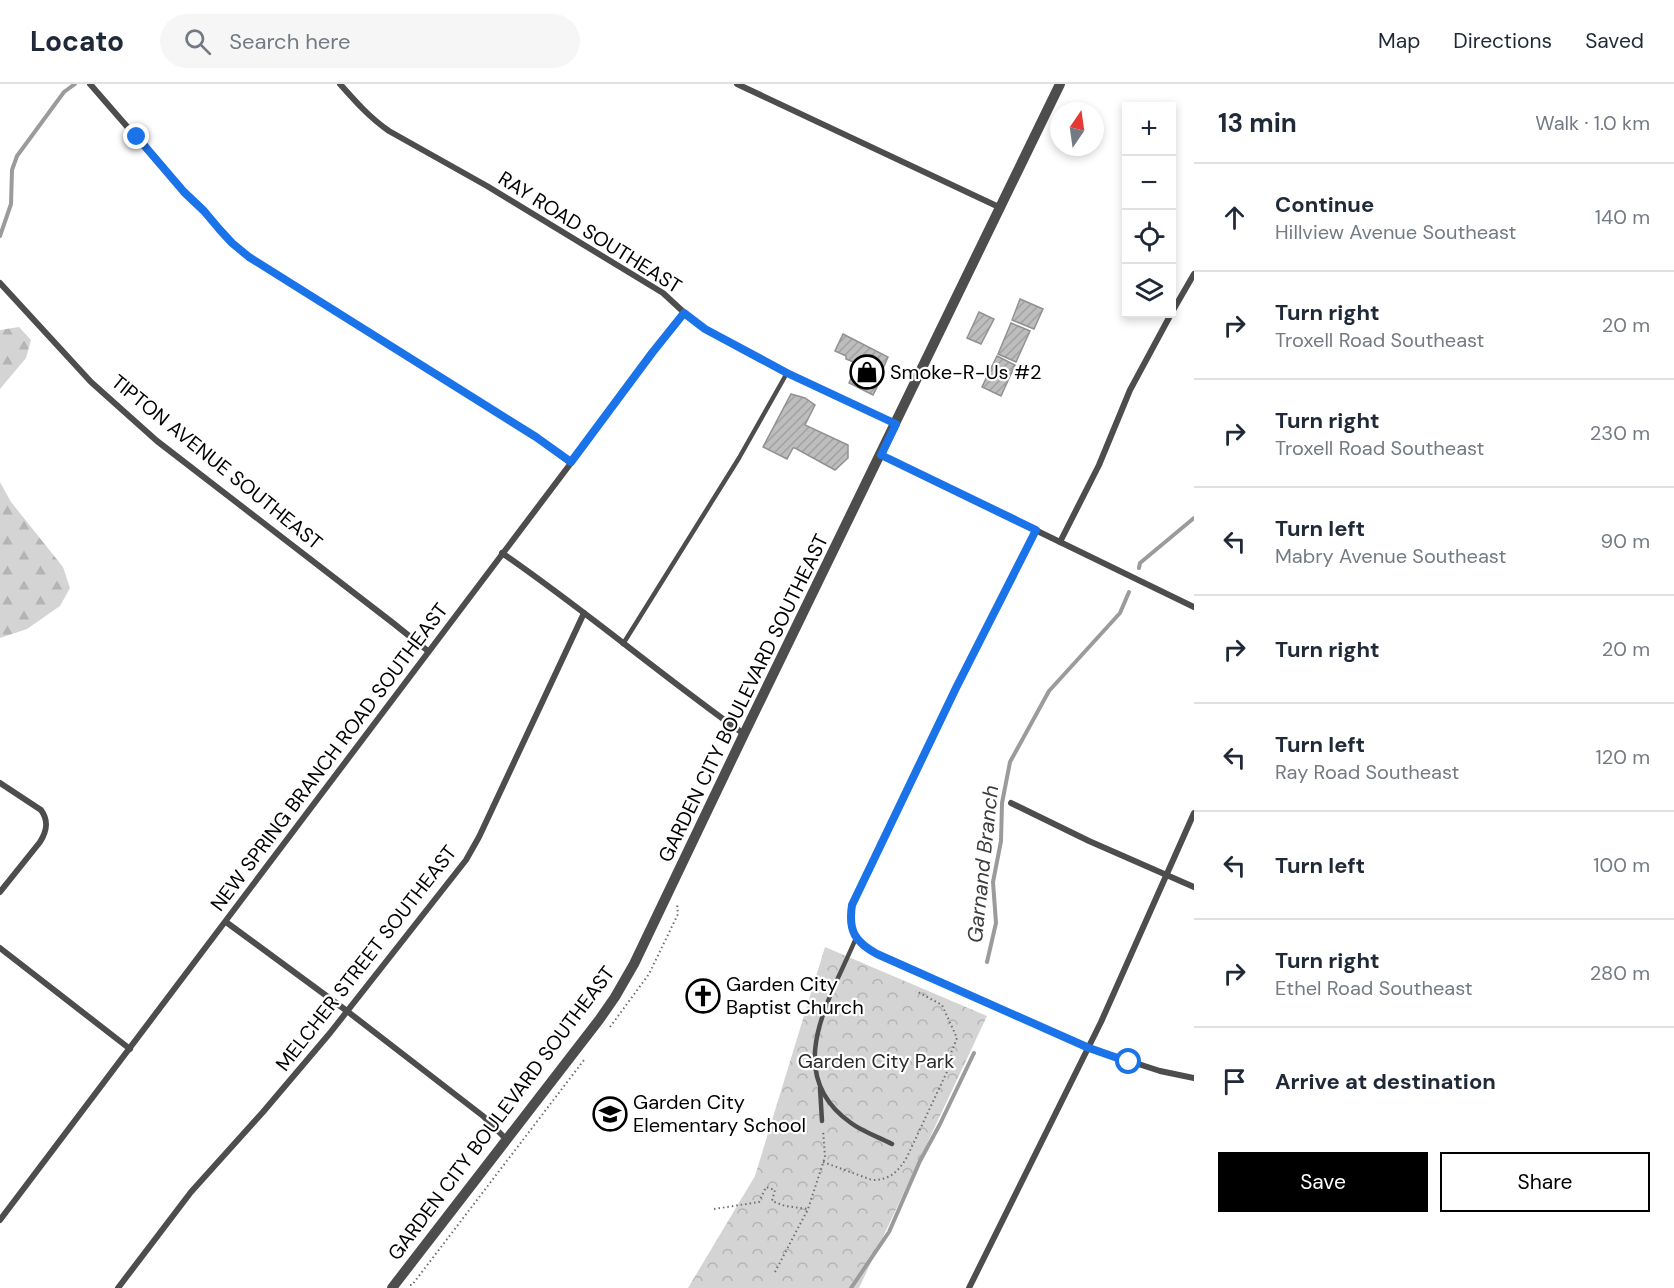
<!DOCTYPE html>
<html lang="en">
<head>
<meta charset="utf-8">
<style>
	body { margin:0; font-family:"DM Sans",sans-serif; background:#f6f6f7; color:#1f2937 }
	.controls { position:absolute; right:18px; top:18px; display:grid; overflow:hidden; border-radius:0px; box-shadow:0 3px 9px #0003 }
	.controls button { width:54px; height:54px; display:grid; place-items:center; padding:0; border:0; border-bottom:2px solid #e0e1e3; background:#fff; color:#1f2937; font:30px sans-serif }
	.compass { position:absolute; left:1050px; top:18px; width:54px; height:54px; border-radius:50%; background:#fff; box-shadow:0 3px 9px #0003; rotate:13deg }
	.stop { position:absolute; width:18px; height:18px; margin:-14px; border:4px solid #1a73e8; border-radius:50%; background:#fff }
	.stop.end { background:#1a73e8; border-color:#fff; box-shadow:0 2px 6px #0008 }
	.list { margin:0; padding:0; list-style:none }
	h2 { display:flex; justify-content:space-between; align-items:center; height:78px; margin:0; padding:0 24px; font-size:26px }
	h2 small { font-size:20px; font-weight:400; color:#747a83 }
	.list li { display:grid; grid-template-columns:39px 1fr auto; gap:18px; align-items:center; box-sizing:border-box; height:108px; padding:0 24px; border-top:2px solid #e0e1e3 }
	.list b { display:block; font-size:22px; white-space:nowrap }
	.list p { margin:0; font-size:20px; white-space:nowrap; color:#747a83 }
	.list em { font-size:20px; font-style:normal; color:#747a83 }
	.actions { display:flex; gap:12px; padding:18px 24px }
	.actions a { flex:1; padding:14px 0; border:2px solid #000; border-radius:0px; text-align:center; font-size:21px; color:#000 }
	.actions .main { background:#000; color:#fff }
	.icon { flex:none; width:33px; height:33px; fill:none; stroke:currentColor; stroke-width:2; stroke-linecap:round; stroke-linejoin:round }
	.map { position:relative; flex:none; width:1194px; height:1204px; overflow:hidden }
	header { display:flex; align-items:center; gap:36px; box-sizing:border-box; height:84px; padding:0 30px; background:#fff; border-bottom:2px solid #e0e1e3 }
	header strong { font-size:28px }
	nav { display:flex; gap:33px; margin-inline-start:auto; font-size:21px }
	.search { width:420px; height:54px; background:#f6f6f7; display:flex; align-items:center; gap:15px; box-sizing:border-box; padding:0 21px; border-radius:33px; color:#747a83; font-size:22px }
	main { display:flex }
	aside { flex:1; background:#fff }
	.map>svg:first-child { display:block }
	.forest { fill:url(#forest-firs) }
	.park { fill:url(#park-crowns) }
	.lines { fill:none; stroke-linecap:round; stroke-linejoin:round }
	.stream { stroke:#9b9b9b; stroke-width:4 }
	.building { fill:url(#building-hatch); stroke:#919191; stroke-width:1.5 }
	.path { stroke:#6f6f6f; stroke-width:2; stroke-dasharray:1.5 3; stroke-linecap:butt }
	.service { stroke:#4d4d4d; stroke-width:4.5 }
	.minor { stroke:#4d4d4d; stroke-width:6 }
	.tertiary { stroke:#4d4d4d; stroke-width:10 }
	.route { stroke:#1a73e8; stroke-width:8 }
	.labels { text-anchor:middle; stroke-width:4.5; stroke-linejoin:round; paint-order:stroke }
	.street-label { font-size:20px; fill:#000; stroke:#fff }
	.poi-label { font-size:20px; fill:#000; stroke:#fff; text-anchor:start }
	.park-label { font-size:20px; fill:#2b2b2b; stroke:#fff }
	.water-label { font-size:21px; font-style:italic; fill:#3c3c3c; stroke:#fff }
</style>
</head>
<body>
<header>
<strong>Locato</strong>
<div class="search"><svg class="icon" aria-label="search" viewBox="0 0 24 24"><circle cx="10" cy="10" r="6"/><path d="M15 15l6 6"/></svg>Search here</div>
<nav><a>Map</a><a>Directions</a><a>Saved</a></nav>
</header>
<main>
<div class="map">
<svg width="1194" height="1204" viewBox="0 0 1194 1204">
	<defs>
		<pattern id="forest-firs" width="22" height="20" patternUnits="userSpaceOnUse" patternTransform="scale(1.5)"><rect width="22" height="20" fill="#d4d4d4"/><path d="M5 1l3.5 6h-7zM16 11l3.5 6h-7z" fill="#b4b4b4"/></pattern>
		<pattern id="park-crowns" width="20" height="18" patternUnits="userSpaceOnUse" patternTransform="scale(1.5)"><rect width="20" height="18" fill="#d4d4d4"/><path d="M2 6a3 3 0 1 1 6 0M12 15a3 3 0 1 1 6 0" fill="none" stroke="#b4b4b4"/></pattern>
		<pattern id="building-hatch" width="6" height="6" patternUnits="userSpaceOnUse" patternTransform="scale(1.5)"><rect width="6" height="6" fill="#bdbdbd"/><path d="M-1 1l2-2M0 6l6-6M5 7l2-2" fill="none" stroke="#a1a1a1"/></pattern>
	</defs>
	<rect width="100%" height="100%" fill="#fff"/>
	<g class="forest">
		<polygon points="19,243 31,256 26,274 0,305 0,246"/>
		<polygon points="0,398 11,418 63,483 70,504 60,522 27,545 0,554"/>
	</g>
	<polygon class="park" points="825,863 987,932 859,1204 688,1204 755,1092"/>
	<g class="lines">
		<g class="stream">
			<polyline points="0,152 11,120 12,86 17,72 64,8 75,0"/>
			<polyline points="1139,484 1140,479 1194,434"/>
			<polyline points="987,878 996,839 993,798 1001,757 1002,719 1010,678 1049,607 1120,529 1129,508"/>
			<polyline points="851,1204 889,1148 920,1077 940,1040 974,969"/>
		</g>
	</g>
	<g class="building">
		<polygon points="1020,215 1043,225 1034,245 1012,236"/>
		<polygon points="979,228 994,235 981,260 967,254"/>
		<polygon points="1011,239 1030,247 1016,278 998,270"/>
		<polygon points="843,250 888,273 881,289 846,275 846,272 835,267"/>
		<polygon points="997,272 1015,281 1001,312 982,303"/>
		<polygon points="859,279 883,290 879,299 854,288"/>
		<polygon points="854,288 879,299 873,311 849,299"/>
		<polygon points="791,310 805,314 815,321 805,341 848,361 848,374 835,386 795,364 793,364 787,375 763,363"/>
	</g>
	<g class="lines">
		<g class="path">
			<polyline points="610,943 649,890 678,830 677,819"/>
			<path d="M823,1078L872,1096C890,1096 898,1088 907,1073L952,977L951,969L957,954L942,921L916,907"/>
			<polyline points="714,1125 759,1118 766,1103 775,1106 772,1117 785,1122 808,1125"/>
			<polyline points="775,1188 808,1125 825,1073 823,1046"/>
			<polyline points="410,1201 412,1201 584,976"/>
		</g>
		<g class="service">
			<polyline points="623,560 739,374 787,289"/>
			<path d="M856,854C831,914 780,989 851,1039C863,1048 879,1053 892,1060"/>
			<polyline points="820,1004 822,1037"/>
		</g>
		<g class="minor">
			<polyline points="90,0 184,108 204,127 232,159 249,173 536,353 571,379"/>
			<path d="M340,0C355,17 370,34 389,47L487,102L663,209L690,234L705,245L787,289L896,340"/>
			<polyline points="737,0 1001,124"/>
			<polyline points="0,199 91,298 157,357 393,539 428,567"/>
			<polyline points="1172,228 1194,190"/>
			<polyline points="881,371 1194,523"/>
			<path d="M1036,446L956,605L852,821C848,847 855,858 877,870L1089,964L1160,987L1194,994"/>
			<polyline points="1060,458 1099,381 1130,306 1171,230"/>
			<path d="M502,469C585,526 662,592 744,650"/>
			<path d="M0,699L41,726C49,737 47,747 40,758L0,808"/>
			<polyline points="1011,719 1089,757 1194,803"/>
			<polyline points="226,838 347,927 483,1032 506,1055"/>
			<polyline points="0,864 130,965"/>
			<polyline points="0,1136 571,379 652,269 684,229"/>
			<polyline points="118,1204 191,1108 263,1028 330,949 466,776 479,753 584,529"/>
			<polyline points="969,1204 1101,938 1194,729"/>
		</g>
		<polyline class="tertiary" points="392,1204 599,936 615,913 634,880 744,650 1060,0"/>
	</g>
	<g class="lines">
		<path class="route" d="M137,53L184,108L204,127L220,146L232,159L249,173L536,353L571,378L652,269L684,229L705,245L787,289L896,340L881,371L1036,446L956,604L852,821C848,847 855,858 877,870L1089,964L1129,978"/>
	</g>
	<defs>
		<g id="shop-ring" transform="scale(1.725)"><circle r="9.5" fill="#fff" stroke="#000" stroke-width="1.5"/><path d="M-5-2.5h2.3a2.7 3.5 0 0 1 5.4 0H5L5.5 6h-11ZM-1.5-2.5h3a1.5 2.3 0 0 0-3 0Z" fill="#000"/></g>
		<g id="church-ring" transform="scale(1.725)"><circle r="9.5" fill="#fff" stroke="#000" stroke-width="1.5"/><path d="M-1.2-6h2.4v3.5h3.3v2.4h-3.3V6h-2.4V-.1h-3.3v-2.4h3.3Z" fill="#000"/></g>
		<g id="school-ring" transform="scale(1.725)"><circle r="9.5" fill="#fff" stroke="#000" stroke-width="1.5"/><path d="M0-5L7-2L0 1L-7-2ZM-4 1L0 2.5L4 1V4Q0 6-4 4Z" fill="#000"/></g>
	</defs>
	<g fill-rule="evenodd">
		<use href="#shop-ring" x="867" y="288"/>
		<use href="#church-ring" x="703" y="912"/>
		<use href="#school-ring" x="610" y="1030"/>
	</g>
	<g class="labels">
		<g class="street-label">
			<text transform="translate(590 148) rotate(32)" y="7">RAY ROAD SOUTHEAST</text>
			<text transform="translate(217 378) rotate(39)" y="7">TIPTON AVENUE SOUTHEAST</text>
			<text transform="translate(743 614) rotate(-64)" y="7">GARDEN CITY BOULEVARD SOUTHEAST</text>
			<text transform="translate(329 673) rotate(-53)" y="7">NEW SPRING BRANCH ROAD SOUTHEAST</text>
			<text transform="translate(366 874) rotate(-52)" y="7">MELCHER STREET SOUTHEAST</text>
			<text transform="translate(501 1029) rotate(-53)" y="7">GARDEN CITY BOULEVARD SOUTHEAST</text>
		</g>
		<g class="poi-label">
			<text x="890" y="295">Smoke-R-Us #2</text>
			<text x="726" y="907">Garden City<tspan x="726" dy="23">Baptist Church</tspan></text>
			<text x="633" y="1025">Garden City<tspan x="633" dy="23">Elementary School</tspan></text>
		</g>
		<g class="park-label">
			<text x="876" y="984">Garden City Park</text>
		</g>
		<g class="water-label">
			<text transform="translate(983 780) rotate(-84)" y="7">Garnand Branch</text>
		</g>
	</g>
</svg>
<div class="controls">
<button>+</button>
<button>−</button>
<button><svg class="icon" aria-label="locate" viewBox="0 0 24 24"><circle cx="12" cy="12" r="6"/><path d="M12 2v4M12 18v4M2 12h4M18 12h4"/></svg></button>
<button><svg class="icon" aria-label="layers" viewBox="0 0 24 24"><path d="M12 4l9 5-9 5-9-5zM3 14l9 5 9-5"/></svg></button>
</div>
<svg class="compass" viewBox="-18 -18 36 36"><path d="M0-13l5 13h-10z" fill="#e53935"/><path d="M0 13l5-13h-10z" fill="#747a83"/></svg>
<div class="stop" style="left:1129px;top:978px"></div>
<div class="stop end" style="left:137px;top:53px"></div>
</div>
<aside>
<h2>13 min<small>Walk · 1.0 km</small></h2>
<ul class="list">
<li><svg class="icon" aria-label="ahead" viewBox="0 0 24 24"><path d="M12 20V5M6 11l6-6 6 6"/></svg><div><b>Continue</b><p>Hillview Avenue Southeast</p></div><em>140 m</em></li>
<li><svg class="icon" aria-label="right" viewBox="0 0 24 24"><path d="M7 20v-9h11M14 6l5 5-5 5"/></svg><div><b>Turn right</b><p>Troxell Road Southeast</p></div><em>20 m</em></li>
<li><svg class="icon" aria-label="right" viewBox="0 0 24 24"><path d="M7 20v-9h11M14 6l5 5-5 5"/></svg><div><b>Turn right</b><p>Troxell Road Southeast</p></div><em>230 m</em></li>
<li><svg class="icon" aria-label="left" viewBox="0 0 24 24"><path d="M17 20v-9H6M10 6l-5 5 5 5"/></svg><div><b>Turn left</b><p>Mabry Avenue Southeast</p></div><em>90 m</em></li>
<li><svg class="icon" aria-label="right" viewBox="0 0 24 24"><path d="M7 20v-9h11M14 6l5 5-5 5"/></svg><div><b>Turn right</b></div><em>20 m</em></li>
<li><svg class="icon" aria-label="left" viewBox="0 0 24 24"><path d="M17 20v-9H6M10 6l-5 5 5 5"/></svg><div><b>Turn left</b><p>Ray Road Southeast</p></div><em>120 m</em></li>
<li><svg class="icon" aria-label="left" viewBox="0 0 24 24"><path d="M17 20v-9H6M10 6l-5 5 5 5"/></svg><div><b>Turn left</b></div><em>100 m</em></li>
<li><svg class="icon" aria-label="right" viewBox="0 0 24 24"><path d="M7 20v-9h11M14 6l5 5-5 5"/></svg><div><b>Turn right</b><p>Ethel Road Southeast</p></div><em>280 m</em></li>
<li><svg class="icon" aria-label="arrive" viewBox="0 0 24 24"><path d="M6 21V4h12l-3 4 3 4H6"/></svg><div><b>Arrive at destination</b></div></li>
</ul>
<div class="actions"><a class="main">Save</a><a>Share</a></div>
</aside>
</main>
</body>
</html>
